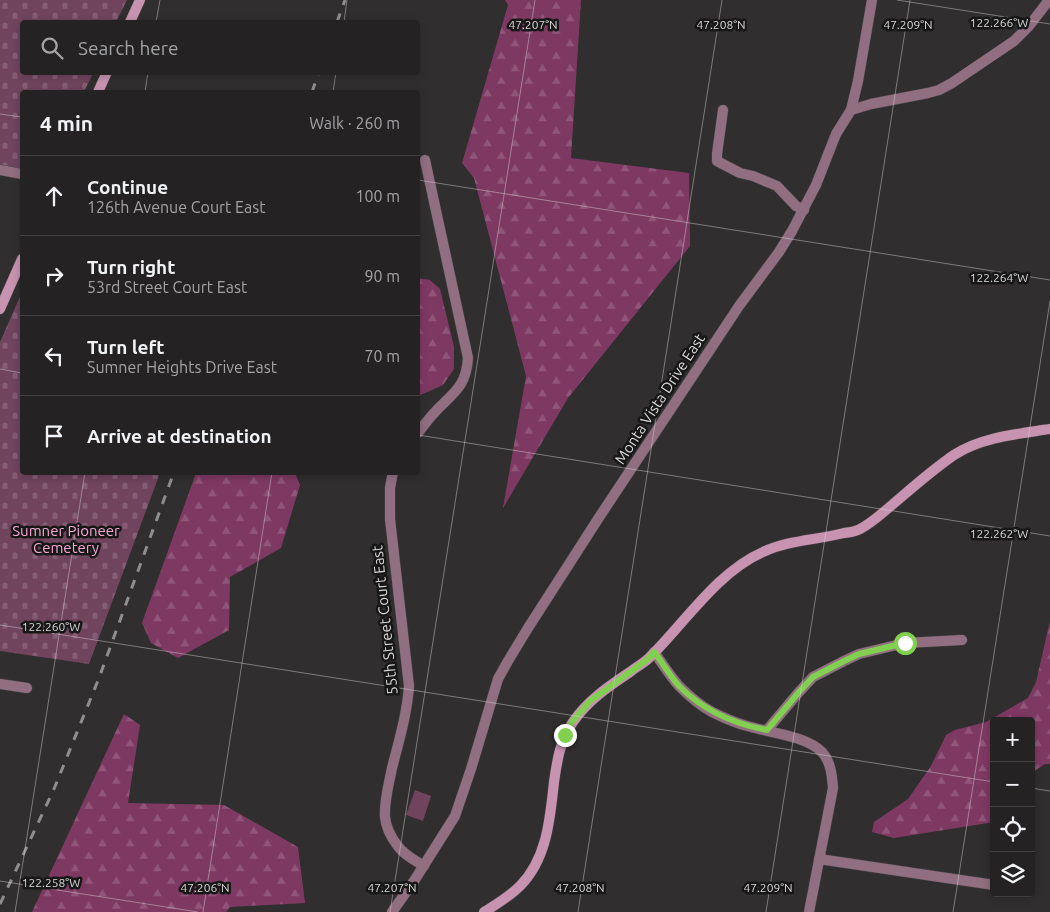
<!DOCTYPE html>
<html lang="en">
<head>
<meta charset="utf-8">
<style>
	body { margin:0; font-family:Ubuntu,sans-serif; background:#312f30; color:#f1f3f6 }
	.controls { position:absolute; right:15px; bottom:15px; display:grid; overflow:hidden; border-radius:5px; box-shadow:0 2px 8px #0003 }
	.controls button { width:45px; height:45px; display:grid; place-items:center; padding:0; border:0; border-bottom:1px solid #423f41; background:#252223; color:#f1f3f6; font:25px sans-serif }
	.stop { position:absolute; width:15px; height:15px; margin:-11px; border:4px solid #82d050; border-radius:50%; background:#fff }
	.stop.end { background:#82d050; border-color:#fff; box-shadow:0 1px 5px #0008 }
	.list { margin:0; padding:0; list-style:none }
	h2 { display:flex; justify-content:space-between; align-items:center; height:65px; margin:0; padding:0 20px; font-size:21px }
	h2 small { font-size:16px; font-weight:400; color:#a3a4a6 }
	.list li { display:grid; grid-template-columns:32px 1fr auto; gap:15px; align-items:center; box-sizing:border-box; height:80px; padding:0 20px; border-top:1px solid #423f41 }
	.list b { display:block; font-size:19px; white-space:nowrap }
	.list p { margin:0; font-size:16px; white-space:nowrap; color:#a3a4a6 }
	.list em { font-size:16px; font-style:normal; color:#a3a4a6 }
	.icon { flex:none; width:28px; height:28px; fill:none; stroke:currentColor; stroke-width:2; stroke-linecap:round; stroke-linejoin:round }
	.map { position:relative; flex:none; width:1050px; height:912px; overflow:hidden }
	.search { position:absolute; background:#252223; box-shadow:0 2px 8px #0003; left:20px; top:20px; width:400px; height:55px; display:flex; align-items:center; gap:12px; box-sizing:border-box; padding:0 18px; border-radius:5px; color:#a3a4a6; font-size:19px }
	.panel { position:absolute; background:#252223; box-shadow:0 2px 8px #0003; left:20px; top:90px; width:400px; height:385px; border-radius:5px }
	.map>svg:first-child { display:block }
	.forest { fill:url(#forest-firs) }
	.cemetery { fill:url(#cemetery-stones) }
	.green { fill:#70445d }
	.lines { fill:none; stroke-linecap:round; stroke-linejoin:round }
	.street-casing { stroke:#4c494a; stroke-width:11 }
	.secondary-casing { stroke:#4c494a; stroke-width:11 }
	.street { stroke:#916f81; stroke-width:10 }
	.secondary { stroke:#c893b0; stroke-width:10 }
	.rail { stroke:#8f8d8d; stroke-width:3; stroke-dasharray:9 9; stroke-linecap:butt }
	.route { stroke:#82d050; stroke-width:6 }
	.ticks { fill:none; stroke:#d9d8d8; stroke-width:1; stroke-opacity:0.45 }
	.labels { text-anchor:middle; stroke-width:5; stroke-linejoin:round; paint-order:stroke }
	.street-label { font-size:15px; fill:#d9d8d8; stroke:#181717 }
	.park-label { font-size:15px; fill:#f9a7d5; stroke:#181717 }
	.ticks-label { font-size:12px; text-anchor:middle; fill:#d9d8d8; stroke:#181717; stroke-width:5; stroke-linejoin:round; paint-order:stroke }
</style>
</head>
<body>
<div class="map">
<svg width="1050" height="912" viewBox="0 0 1050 912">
	<defs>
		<pattern id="forest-firs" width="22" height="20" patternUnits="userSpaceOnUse" patternTransform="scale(1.25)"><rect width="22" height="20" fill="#7e3963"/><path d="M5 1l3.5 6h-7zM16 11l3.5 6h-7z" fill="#905579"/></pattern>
		<pattern id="cemetery-stones" width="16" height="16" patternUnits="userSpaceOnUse" patternTransform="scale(1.25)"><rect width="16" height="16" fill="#70445d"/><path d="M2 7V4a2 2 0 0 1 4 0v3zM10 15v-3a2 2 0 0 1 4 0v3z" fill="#845e74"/></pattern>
	</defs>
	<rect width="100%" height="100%" fill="#312e2f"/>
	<g class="forest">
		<polygon points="505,0 581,0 571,158 689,173 690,246 568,398 503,508 526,376 474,178 462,163 508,5"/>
		<polygon points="418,278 430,280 440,289 454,347 454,369 443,385 418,396"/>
		<polygon points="196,473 295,473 300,485 281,548 230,577 229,630 178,658 151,643 142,623"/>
		<polygon points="1050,621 1050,764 1045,764 1031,773 1031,721 994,721 994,822 894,838 872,832 874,822 908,799 931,766 946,735 955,730 986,722 1028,698 1036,682"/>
		<polygon points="124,714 140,725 128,803 224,805 298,847 305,903 230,907 226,912 32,912"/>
	</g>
	<g class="cemetery">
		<polygon points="0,0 127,0 116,22 22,22 22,72 93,73 84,92 22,92 22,171 0,168"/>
		<polygon points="22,292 22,472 160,473 89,664 0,651 0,342"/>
	</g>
	<polygon class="green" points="415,790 431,796 423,821 406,815"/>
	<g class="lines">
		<g class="street-casing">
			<g id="street">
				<polyline points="723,110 717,154 717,161 740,173 753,176 777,186 796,206 804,210"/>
				<polyline points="851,110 858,81 872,0"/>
				<polyline points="0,170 22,174"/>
				<path d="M418,433C424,425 429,418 436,411C454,392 466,387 468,358L425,160"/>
				<path d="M393,472L390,488V519L409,686C407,714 399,741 392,768C389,784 384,800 385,817C386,827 391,837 397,845C403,854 414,860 424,866"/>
				<path d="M654,652C662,663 670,676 679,686C688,695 701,706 712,712C724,718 738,724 751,727C772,733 806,736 822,752C831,762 832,776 833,788L809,912"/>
				<polyline points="0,684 27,688"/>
				<polyline points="767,730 799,692 813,677 844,661 859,654 905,643 962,640"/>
				<polyline points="819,859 994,885"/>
				<polyline points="392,912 414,881 455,816 471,769 498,679 508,661 528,628 598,519 739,306 779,252 792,231 816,185 836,134 851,110 871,104 928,93 939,90 952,83 1014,41 1029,26 1049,0"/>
			</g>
		</g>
		<g class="secondary-casing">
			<g id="secondary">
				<polyline points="130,22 140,0"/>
				<polyline points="98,92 107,72"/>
				<polyline points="0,309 22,259"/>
				<path d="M484,912C497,904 509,897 520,886C547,859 550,819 554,782C557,761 560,740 573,722C587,701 609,686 630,672C636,667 644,663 649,658C684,624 717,572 763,552C788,540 817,540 844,533C850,532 855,532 860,529C872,523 881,514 892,505C912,488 932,470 954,455C982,437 1018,434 1050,429"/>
			</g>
		</g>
		<use href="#street" class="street"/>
		<use href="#secondary" class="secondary"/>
		<g class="rail">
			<polyline points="337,22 345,0"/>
			<polyline points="312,92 319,72"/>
			<polyline points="0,904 54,789 99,678 174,472"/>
		</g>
	</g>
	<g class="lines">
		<path class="route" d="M565,735L572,722L590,701L648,659L654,652C663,663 670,676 679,686C704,711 734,724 767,730L799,692L813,677L844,661L859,654L905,643"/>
	</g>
	<path class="ticks" d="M897,0L1050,24M156,22L160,0M344,22L347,0M145,92L148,72M333,92L336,72M0,114L22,117M418,180L1050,280M0,369L22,373M418,435L1050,536M0,625L994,782M1031,788L1050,791M0,881L198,912M15,912L85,472M203,912L272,472M390,912L535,0M578,912L722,0M766,912L910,0M953,912L1050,301"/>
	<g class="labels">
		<g class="street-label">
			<text transform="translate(660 399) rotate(-57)" y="5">Monta Vista Drive East</text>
			<text transform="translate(385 620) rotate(-96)" y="5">55th Street Court East</text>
		</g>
		<g class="park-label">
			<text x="66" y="536">Sumner Pioneer<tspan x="66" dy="17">Cemetery</tspan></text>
		</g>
	</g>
	<g class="ticks-label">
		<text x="999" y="27">122.266°W</text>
		<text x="533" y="29">47.207°N</text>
		<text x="721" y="29">47.208°N</text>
		<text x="908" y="29">47.209°N</text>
		<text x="999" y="282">122.264°W</text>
		<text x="999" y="538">122.262°W</text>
		<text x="51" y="631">122.260°W</text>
		<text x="51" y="887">122.258°W</text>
		<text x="205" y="892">47.206°N</text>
		<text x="392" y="892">47.207°N</text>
		<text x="580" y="892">47.208°N</text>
		<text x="768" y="892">47.209°N</text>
	</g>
</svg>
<div class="controls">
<button>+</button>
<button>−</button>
<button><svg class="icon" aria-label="locate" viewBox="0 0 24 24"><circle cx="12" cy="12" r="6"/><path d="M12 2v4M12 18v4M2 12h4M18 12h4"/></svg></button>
<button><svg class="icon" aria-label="layers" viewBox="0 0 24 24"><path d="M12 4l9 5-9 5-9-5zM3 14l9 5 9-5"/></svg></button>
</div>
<div class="stop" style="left:905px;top:643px"></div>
<div class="stop end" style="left:565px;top:735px"></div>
<div class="search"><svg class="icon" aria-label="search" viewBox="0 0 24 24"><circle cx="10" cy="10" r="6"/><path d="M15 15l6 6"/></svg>Search here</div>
<section class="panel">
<h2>4 min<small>Walk · 260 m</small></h2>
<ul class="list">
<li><svg class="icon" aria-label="ahead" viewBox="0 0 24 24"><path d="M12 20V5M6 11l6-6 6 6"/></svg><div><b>Continue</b><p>126th Avenue Court East</p></div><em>100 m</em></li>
<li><svg class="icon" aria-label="right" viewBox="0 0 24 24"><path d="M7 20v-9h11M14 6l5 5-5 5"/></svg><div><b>Turn right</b><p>53rd Street Court East</p></div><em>90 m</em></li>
<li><svg class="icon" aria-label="left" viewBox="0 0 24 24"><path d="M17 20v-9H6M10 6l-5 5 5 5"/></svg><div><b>Turn left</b><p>Sumner Heights Drive East</p></div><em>70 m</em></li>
<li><svg class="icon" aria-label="arrive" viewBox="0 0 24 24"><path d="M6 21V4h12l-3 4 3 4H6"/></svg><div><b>Arrive at destination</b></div></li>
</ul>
</section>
</div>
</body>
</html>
